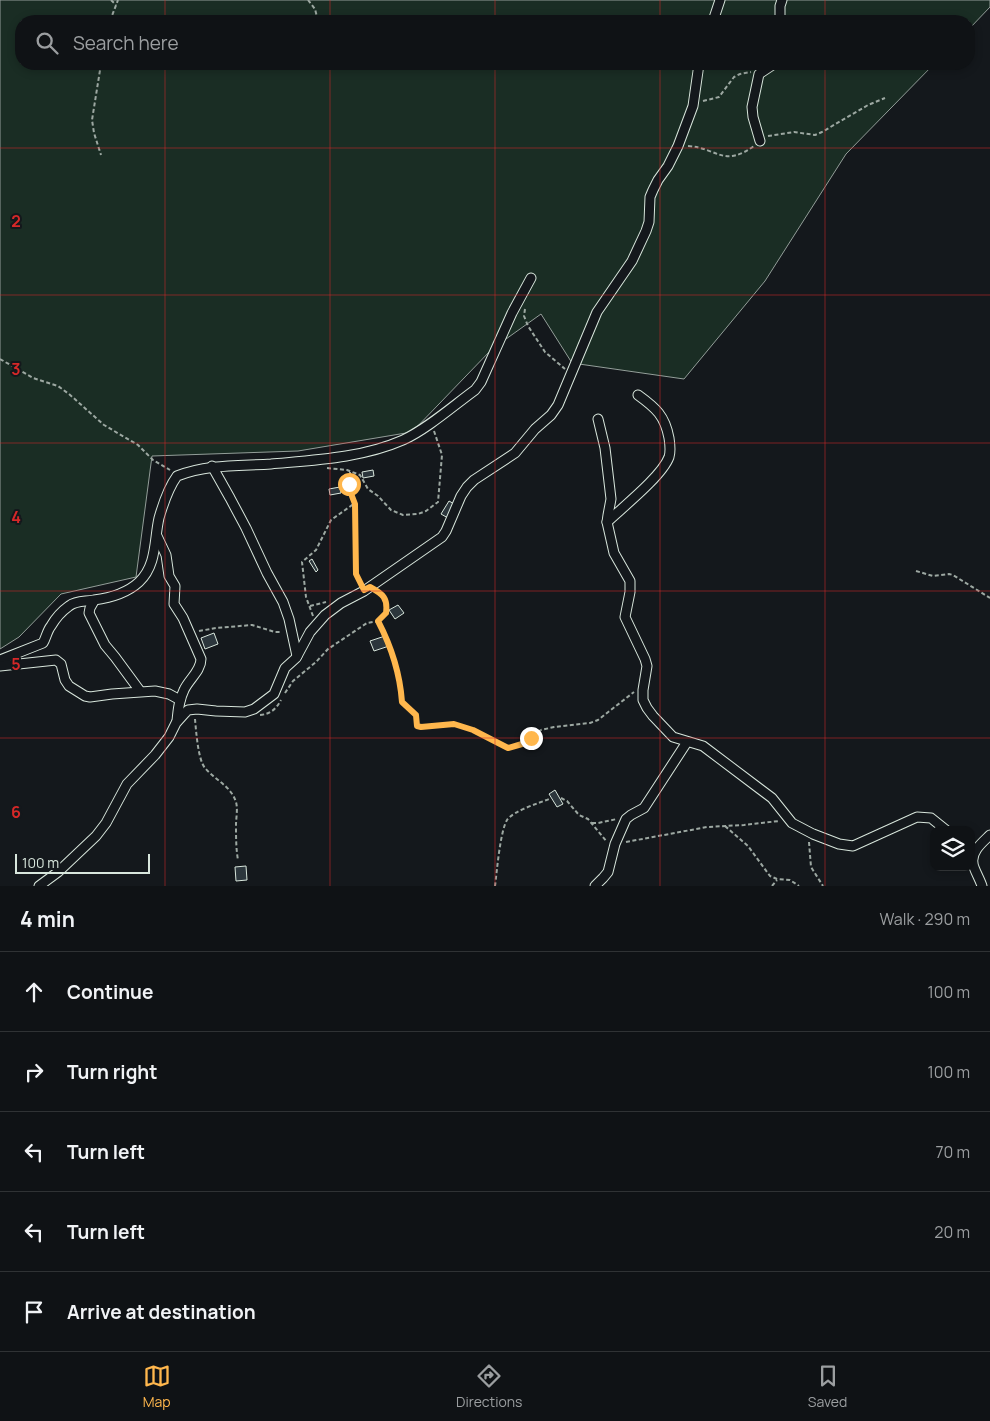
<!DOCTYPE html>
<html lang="en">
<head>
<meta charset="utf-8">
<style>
	body { margin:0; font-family:Manrope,sans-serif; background:#1d2022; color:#f1f3f6 }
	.controls { position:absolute; right:15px; bottom:15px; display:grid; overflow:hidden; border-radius:10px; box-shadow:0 2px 8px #0003 }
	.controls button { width:45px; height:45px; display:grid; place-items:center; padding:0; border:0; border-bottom:1px solid #2f3234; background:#0f1215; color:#f1f3f6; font:25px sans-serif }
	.scale { position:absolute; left:15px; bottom:12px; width:135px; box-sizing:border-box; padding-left:5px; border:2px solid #d8e6dc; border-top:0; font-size:14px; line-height:18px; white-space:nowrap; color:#d8e6dc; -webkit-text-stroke:4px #14181c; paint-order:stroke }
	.stop { position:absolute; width:15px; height:15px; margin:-11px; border:4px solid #ffb74d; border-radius:50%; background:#fff }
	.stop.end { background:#ffb74d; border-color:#fff; box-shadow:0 1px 5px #0008 }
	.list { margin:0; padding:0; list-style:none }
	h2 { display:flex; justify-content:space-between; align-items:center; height:65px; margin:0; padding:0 20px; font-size:21px }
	h2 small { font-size:16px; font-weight:400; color:#9b9ea0 }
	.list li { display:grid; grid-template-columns:32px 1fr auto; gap:15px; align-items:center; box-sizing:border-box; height:80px; padding:0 20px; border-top:1px solid #2f3234 }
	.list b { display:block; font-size:19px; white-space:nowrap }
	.list em { font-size:16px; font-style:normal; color:#9b9ea0 }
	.icon { flex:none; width:28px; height:28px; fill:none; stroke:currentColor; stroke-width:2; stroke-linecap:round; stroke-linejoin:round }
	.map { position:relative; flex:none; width:990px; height:886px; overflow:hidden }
	.search { position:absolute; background:#0f1215; box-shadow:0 2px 8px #0003; left:15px; right:15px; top:15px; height:55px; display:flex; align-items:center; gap:12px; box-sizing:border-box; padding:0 18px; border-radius:20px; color:#9b9ea0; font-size:19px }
	.sheet { height:465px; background:#0f1215 }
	nav { display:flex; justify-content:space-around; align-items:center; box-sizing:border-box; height:70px; border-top:1px solid #2f3234; background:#0f1215; font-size:14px; color:#9b9ea0 }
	nav a { display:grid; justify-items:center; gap:2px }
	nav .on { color:#ffb74d }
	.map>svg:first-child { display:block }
	.green { fill:#1a2d24; stroke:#939e99 }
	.building { fill:#2c363c; stroke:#d8e6dc }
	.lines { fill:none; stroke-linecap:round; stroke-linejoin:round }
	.minor-casing { stroke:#d8e6dc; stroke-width:11 }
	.path { stroke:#9da8a2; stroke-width:2; stroke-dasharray:4 2.5; stroke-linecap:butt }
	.minor { stroke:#14181c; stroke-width:9 }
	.route { stroke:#ffb74d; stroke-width:6 }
	.grid { fill:none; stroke:#d62828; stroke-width:1; stroke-opacity:0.55 }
	.grid-label { font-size:16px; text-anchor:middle; font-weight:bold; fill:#d62828; stroke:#14181c; stroke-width:4; stroke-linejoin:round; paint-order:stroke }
</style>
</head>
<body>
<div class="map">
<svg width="990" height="886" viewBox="0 0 990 886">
	<rect width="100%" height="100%" fill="#14181c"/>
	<polygon class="green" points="0,0 990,0 990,7 969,29 969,21 21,21 21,64 934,64 846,154 765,281 684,379 572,363 541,314 492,349 412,432 298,451 152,456 136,577 61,594 19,637 0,649"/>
	<g class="building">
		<polygon points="373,470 374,476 363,478 362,472"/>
		<polygon points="340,487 341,493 330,495 329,489"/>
		<polygon points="449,501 456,505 448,518 441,514"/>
		<polygon points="312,559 318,570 316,572 309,561"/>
		<polygon points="398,605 404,613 395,619 389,610"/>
		<polygon points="214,633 218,644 205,649 201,638"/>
		<polygon points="385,636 389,646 374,651 370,641"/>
		<polygon points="555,790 563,804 557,807 549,794"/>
		<polygon points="246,866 247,880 236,881 235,867"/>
	</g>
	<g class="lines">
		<g class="minor-casing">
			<g id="minor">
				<polyline points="713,21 720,0"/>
				<polyline points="780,21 780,6 782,0"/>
				<polyline points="760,141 753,117 752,107 759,74 774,64"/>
				<polyline points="598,419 605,448 611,499 608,515 607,522 614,553 630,581 630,592 625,617 645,659 647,666 643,690 643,700 647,708 653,716 673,737 703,746 760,789 772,798 792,823 813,834 839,844 853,846 917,817 931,818 946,830"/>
				<polyline points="212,466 230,498 246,528 267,573 283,602 289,619 297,656"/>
				<path d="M607,522C623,507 662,476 669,457C671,451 670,445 669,438C665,416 656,408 638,395"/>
				<path d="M157,536L166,555L169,576L175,586L174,604L183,618L201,659C201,671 189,679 184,690C179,700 178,710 177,721"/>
				<polyline points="94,601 90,608 89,613 105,645 115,657 140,691"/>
				<path d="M0,660L43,643C46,638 47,631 51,626C55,619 62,611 69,606C77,600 85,602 94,600C110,598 127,593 139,582C157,565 154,540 159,518C163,504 169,487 177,476C208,464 239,466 271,464C315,460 362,458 403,440C427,429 453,406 475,390L481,382L512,313L531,278"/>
				<polyline points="0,666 56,660 61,664 65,680 69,686 85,696 90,697 112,694 155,691 169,694 180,700"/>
				<polyline points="39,886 58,872 96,836 106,823 127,784 155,755 169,737 176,723 185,713 188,710 197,709 216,711 245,712 254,709 274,694 285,668 296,658 310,632 325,615 341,603 364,591 442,537 446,531 461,496 467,487 474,480 515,453 535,429 551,415 558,405 597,312 632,261 646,231 649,222 650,197 653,190 658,180 668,166 678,146 693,106 699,64"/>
				<polyline points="595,886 603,878 608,872 615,844 626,819 631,815 644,808 687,742"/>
				<path d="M982,886C980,879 973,868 973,863C971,851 983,842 990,835"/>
			</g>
		</g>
		<g class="path">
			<polyline points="111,0 116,5"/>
			<polyline points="308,0 315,9 318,21"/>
			<polyline points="110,21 118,0"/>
			<polyline points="101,64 92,120 94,133 101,155"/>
			<polyline points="703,101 719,97 734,77 740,74 751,72"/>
			<polyline points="768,136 794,132 815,135 822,132 868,105 885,98"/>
			<path d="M688,146C718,148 723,168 754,146"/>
			<polyline points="525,309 524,316 528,326 545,352 565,369"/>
			<polyline points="0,359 33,378 58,386 69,394 104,425 138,445 153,460 170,470"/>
			<polyline points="327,468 347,470 360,475 368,489 378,496 391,510 403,515 418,514 426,511 438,502 442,455 434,431"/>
			<polyline points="350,472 350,491 355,504 354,536 356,574 361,584"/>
			<polyline points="916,571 933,576 949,574 953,575 990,598"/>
			<polyline points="310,606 326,602"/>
			<polyline points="313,616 306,597 302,562 316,550 331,520 355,503"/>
			<path d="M378,621C391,646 400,674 402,702L416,715L417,726L418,727C430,727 442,722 453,724C474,728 491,744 511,748L526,742L536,733L541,730L554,727L590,723L598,720L634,692"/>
			<polyline points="199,631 216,628 252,625 275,632 282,632"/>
			<polyline points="285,693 293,681 316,662 328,649 367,623 379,621 384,617 386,613 386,601 382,595 377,591"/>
			<path d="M260,715C271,714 276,709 281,700"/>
			<path d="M195,719C196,730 198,760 205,768C215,780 231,786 236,802C238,809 236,818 236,825C236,837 236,849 238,860"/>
			<polyline points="561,798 567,801 579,815 588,819 607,842"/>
			<polyline points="592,823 598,823 617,819"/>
			<polyline points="725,826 748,846 770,876 777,879 790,880 799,886"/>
			<polyline points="626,842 707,827 744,825 779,821"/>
			<polyline points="809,842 811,867 823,886"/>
			<path d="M495,886C497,871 500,832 507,820C513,811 539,803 549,799"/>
			<polyline points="772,886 777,880"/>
		</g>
		<use href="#minor" class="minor"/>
	</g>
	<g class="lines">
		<path class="route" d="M349,484L350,491L355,504L356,574L364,590L370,587C383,594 388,598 386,613L378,621C391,646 400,674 402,702L416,715L417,726L421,727L454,724L473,730L508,748L522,744L531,738"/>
	</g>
	<path class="grid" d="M165,0V21M330,0V21M495,0V21M660,0V21M825,0V21M165,64V886M330,64V886M495,64V886M660,64V886M825,64V886M0,148H990M0,295H990M0,443H990M0,591H990M0,738H990"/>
	<g class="grid-label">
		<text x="16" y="227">2</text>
		<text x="16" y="375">3</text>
		<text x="16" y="523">4</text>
		<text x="16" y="670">5</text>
		<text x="16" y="818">6</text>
	</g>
</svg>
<div class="controls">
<button><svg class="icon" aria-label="layers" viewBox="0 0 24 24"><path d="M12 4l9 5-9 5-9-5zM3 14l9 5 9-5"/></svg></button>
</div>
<div class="scale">100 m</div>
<div class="stop" style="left:349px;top:484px"></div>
<div class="stop end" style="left:531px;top:738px"></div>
<div class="search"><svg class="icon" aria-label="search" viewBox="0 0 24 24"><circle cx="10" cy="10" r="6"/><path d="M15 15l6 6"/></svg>Search here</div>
</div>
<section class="sheet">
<h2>4 min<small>Walk · 290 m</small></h2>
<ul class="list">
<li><svg class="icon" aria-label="ahead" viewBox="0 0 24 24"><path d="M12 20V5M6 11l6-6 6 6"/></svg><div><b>Continue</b></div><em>100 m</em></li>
<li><svg class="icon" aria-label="right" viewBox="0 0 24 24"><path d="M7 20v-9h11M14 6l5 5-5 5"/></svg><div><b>Turn right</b></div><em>100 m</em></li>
<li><svg class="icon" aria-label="left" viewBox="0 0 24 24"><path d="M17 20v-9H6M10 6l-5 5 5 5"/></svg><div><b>Turn left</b></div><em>70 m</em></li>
<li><svg class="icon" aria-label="left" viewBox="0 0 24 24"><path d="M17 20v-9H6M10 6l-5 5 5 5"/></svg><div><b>Turn left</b></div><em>20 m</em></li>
<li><svg class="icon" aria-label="arrive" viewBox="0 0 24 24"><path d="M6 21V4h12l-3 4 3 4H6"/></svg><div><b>Arrive at destination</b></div></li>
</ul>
</section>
<nav>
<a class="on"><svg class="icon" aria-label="map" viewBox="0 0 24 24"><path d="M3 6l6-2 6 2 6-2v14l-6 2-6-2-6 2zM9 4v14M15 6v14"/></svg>Map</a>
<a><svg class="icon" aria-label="directions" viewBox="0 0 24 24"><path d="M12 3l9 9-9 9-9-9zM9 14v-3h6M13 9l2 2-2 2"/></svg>Directions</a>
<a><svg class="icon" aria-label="saved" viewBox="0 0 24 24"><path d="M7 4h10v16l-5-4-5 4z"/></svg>Saved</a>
</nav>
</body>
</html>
